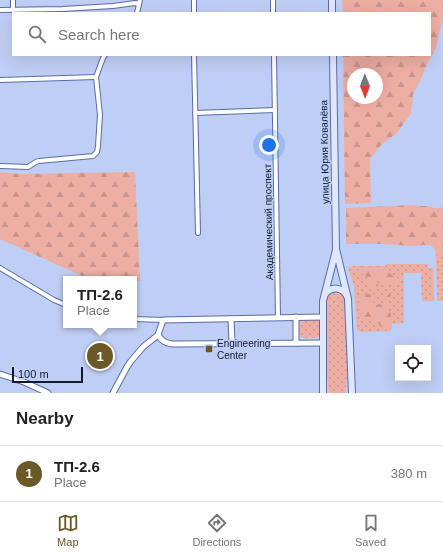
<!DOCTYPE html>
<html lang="en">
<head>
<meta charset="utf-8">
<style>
	body { margin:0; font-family:Arial,sans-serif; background:#f2f2f2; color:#222 }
	.controls { position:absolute; right:12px; bottom:12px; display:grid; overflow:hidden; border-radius:0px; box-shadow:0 4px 16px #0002 }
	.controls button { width:36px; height:36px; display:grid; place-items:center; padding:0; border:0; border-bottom:1px solid #e0e0e0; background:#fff; color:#222; font:20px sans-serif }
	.compass { position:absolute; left:347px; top:68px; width:36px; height:36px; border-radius:50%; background:#fff; box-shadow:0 4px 16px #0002; rotate:179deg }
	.scale { position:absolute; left:12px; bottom:10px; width:71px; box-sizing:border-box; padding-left:4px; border:2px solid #121931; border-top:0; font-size:11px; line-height:14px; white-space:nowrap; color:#121931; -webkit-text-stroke:3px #bfcef5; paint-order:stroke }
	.you { position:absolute; left:269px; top:145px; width:14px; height:14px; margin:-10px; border:3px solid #fff; border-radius:50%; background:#1a73e8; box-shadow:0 0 0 6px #1a73e833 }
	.badge { display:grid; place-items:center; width:26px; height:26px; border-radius:50%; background:#6a5826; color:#fff; font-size:13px; font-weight:700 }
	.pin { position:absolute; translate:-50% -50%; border:2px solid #fff; box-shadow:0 1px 4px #0006 }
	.popup { position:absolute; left:63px; top:276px; width:74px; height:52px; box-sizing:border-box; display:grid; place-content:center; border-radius:0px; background:#fff; filter:drop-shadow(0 1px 3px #0005); font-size:13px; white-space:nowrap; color:#767676 }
	.popup b { font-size:15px; color:#222 }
	.popup::after { content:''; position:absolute; left:50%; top:100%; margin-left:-8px; border:8px solid transparent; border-top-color:#fff }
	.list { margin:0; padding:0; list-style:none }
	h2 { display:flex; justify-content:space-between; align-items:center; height:52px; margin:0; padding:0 16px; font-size:17px }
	h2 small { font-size:13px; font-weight:400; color:#767676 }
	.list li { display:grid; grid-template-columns:26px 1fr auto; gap:12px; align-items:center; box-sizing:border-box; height:56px; padding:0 16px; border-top:1px solid #e0e0e0 }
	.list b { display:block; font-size:15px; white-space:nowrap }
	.list p { margin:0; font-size:13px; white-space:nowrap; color:#767676 }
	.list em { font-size:13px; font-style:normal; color:#767676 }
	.icon { flex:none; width:22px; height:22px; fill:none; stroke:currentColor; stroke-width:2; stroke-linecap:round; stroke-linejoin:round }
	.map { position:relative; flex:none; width:443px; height:393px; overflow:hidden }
	.search { position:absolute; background:#fff; box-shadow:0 4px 16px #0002; left:12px; right:12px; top:12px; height:44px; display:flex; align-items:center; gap:10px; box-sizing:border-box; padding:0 14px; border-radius:0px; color:#767676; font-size:15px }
	.sheet { height:108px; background:#fff }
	nav { display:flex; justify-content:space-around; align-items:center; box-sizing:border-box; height:56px; border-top:1px solid #e0e0e0; background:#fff; font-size:11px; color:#767676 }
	nav a { display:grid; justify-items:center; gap:2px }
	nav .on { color:#6a5826 }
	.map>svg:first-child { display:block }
	.grass { fill:url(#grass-dots) }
	.forest { fill:url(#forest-firs); fill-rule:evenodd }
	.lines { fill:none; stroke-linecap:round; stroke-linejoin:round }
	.minor-casing { stroke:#596da7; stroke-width:6 }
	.tertiary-casing { stroke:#596da7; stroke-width:7 }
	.secondary-casing { stroke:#596da7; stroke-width:8 }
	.minor { stroke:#fff; stroke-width:4 }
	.tertiary { stroke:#fff; stroke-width:5 }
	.secondary { stroke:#dfe7fe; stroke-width:6 }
	.poi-dot { fill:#6a5826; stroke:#bfcef5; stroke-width:1.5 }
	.labels { text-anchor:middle; stroke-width:3; stroke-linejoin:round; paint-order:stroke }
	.street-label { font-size:10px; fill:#121931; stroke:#bfcef5 }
	.poi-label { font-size:10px; fill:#121931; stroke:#bfcef5; text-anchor:start }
</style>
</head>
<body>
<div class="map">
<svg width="443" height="393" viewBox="0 0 443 393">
	<defs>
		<pattern id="grass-dots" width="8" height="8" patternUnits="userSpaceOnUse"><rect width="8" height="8" fill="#edaea4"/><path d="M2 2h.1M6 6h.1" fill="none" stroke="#ca958e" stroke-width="1.8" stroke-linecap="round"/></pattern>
		<pattern id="forest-firs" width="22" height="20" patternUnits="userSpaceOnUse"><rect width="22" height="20" fill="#edaea4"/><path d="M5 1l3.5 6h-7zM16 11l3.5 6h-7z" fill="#ca958e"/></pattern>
	</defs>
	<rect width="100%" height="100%" fill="#bfcef5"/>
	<g class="grass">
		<polygon points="436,256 443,256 443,301 437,301"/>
		<polygon points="386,264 428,264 428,268 433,268 434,301 422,301 421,273 404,273 404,323 391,324 391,331 361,332 357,330 354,286 348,268 353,266 386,266"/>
		<path d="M333,293C340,292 344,295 346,302L347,373L346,393H329L327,377L326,312V302L328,296Z"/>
		<path d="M300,320H319L320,321L319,336L317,338H302C297,334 296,325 300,320Z"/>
	</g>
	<g class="forest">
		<path d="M342,0H443V16L436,48L428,62L421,79L413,95L411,113L397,133L382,144L370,159L371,203L345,204L343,55H430V13H343ZM353,74H377V98H353Z"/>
		<polygon points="0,172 20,174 135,172 140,281 134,281 134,279 89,279 0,239"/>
		<path d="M413,205C418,206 422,206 427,206C435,207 433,210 443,207V256H436L435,249L430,245H423L412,246L383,244H346V208Z"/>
		<path d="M361,269H386C390,274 394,277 401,279L400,283L398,286L381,283L379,279H376V282L379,285L376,287H370C368,281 368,278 364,274L356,273L355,270Z"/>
		<polygon points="368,294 374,294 375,296 373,302 376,304 381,304 384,302 383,297 386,294 391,295 389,301 389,311 391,315 392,329 388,331 381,327 372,316 368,318 363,319 360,316 363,312 361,305 358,301 359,296"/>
	</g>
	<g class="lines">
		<g class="minor-casing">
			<g id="minor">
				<polyline points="13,0 13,10"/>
				<polyline points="194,0 194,13"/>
				<polyline points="273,0 273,13"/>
				<polyline points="0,10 63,9 113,6 135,3 139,4"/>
				<polyline points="137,13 140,0"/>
				<polyline points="194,55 198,233"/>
				<polyline points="274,55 278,318"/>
				<polyline points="0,80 96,77"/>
				<polyline points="195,113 275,110"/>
				<polyline points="0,166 28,167 36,162 39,161 93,156 97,152 98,146 100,115 96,77 103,58 105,55"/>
				<polyline points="0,268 54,300 66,305"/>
				<polyline points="134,319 163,320"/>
			</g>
		</g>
		<g class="tertiary-casing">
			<g id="tertiary">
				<polyline points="296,317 296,343"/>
				<polyline points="231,319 232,343"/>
				<path d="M158,335C162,341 165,343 172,344L323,343"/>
				<polyline points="0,374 24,382 48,393"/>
				<polyline points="113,393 127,367 131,361 143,347 158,335 163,320 323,317"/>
			</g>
		</g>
		<g class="secondary-casing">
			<g id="secondary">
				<polyline points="332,0 332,13"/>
				<polyline points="333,55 336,249 348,299 352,393"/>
				<path d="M325,294C332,286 342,287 347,296"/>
				<polyline points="323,393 323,301 336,250"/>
			</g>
		</g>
		<use href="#minor" class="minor"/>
		<use href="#tertiary" class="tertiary"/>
		<use href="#secondary" class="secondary"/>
	</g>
	<rect class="poi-dot" x="205" y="345" width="8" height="8" rx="2"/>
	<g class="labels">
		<g class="street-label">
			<text transform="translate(324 152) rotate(-91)" y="4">улица Юрия Ковалёва</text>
			<text transform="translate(268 222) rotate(-91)" y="4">Академический проспект</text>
		</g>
		<g class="poi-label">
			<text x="217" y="347">Engineering<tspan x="217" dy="12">Center</tspan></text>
		</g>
	</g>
</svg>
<div class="controls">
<button><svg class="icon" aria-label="locate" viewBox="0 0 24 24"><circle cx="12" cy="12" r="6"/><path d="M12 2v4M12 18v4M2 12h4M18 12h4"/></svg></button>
</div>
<svg class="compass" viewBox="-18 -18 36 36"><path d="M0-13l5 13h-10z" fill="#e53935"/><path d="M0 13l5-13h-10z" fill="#767676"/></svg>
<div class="scale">100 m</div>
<div class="you"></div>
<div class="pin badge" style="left:100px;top:356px">1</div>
<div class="popup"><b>ТП-2.6</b>Place</div>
<div class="search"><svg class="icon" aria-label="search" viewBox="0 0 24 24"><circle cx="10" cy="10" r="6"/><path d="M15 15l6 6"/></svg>Search here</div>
</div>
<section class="sheet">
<h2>Nearby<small></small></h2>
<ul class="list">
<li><span class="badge">1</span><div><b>ТП-2.6</b><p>Place</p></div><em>380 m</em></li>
</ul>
</section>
<nav>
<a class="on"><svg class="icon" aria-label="map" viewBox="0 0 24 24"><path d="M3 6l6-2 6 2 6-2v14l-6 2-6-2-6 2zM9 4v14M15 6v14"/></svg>Map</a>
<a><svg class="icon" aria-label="directions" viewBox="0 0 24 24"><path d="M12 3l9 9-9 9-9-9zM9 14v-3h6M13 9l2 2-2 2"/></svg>Directions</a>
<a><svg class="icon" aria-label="saved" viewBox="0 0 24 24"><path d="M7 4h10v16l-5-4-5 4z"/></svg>Saved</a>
</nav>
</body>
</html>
